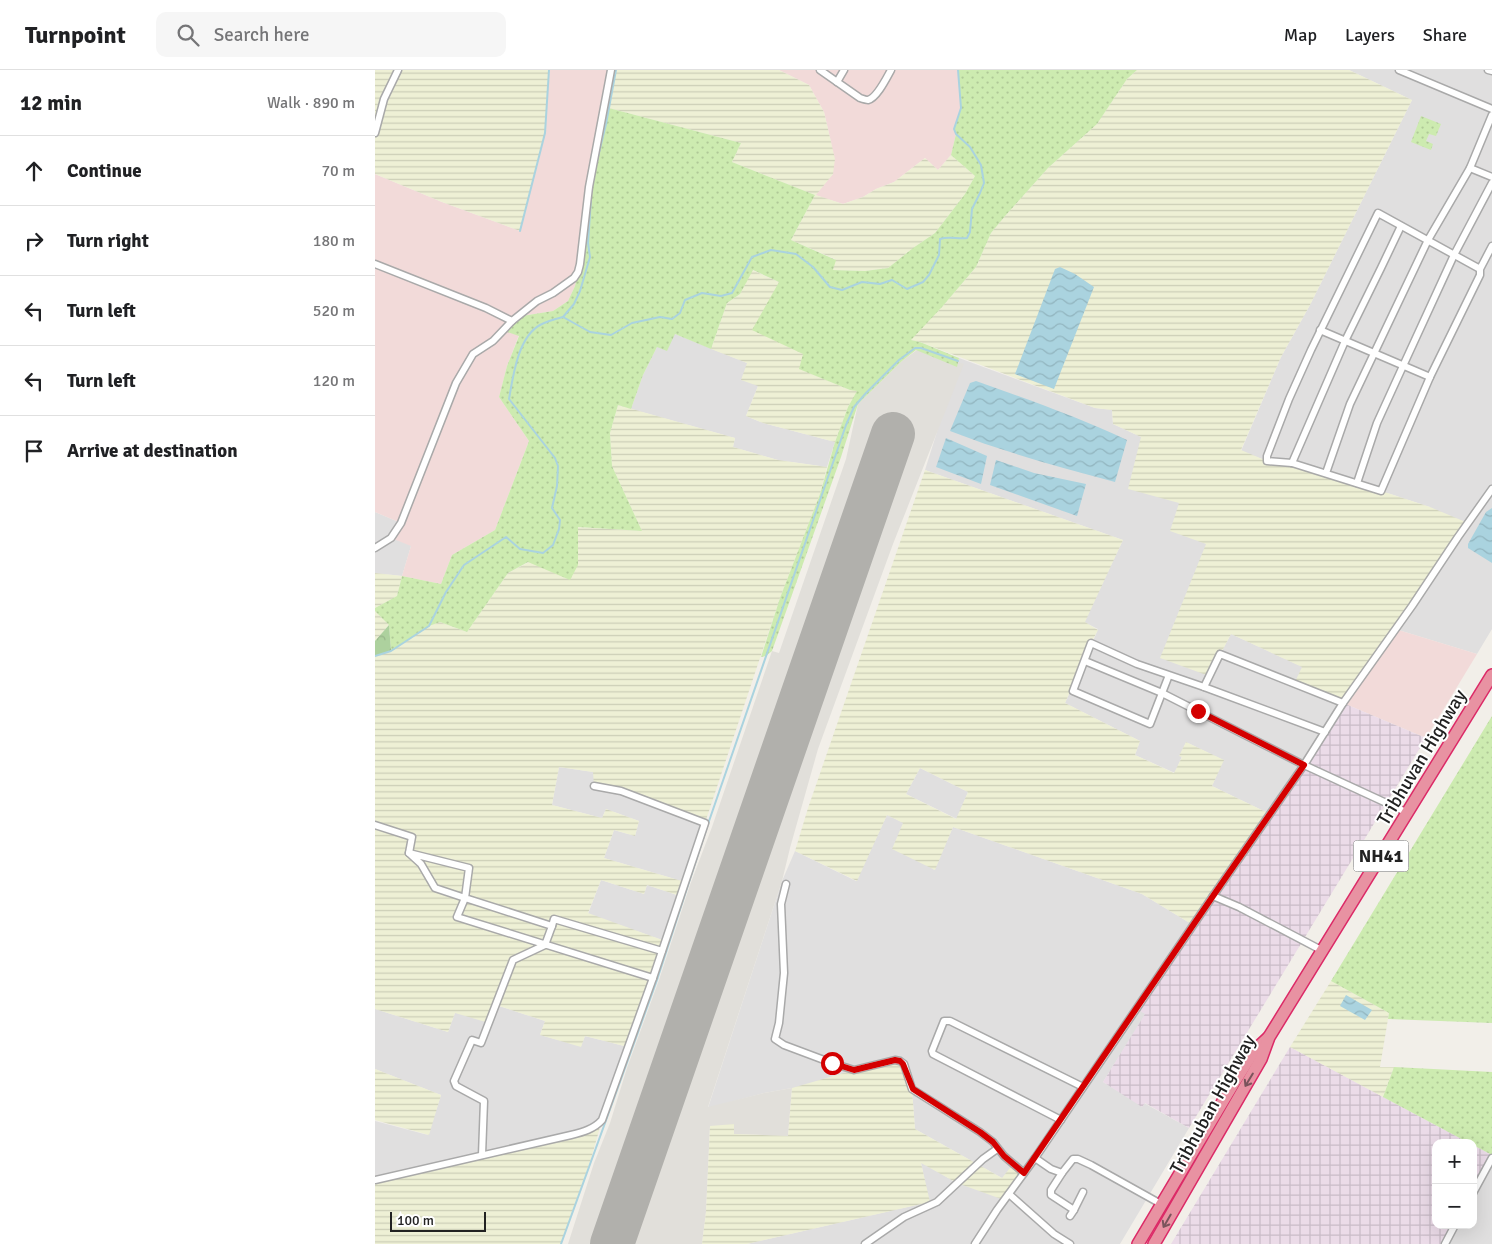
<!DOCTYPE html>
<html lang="en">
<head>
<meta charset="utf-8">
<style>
	body { margin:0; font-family:Signika,sans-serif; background:#f6f6f6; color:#202124 }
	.controls { position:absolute; right:15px; bottom:15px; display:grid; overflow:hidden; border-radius:10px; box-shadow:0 5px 20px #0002 }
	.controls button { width:45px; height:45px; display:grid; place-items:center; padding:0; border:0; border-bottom:1px solid #e0e0e0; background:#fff; color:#202124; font:25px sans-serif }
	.scale { position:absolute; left:15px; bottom:12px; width:96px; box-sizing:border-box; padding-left:5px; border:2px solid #222; border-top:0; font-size:14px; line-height:18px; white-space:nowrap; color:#222; -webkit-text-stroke:4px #fff; paint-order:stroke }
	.stop { position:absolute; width:15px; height:15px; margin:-11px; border:4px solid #d40000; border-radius:50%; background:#fff }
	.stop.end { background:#d40000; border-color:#fff; box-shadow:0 1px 5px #0008 }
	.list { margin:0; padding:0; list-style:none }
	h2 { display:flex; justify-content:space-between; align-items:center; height:65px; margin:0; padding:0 20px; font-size:21px }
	h2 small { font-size:16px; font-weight:400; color:#757577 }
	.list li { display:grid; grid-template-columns:32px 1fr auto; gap:15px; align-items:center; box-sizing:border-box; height:70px; padding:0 20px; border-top:1px solid #e0e0e0 }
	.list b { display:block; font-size:19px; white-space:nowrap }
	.list em { font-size:16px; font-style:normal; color:#757577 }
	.icon { flex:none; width:28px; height:28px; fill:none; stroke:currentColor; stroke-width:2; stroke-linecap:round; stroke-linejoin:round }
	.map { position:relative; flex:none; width:1117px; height:1174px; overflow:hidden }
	header { display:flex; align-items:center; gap:30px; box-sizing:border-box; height:70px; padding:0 25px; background:#fff; border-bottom:1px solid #e0e0e0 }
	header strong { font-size:24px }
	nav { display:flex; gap:28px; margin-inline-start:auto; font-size:18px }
	.search { width:350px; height:45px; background:#f6f6f6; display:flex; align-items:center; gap:12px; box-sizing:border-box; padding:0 18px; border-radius:10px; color:#757577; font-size:19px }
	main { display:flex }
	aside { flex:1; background:#fff }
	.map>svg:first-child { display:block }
	.residential { fill:#e0dfdf }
	.commercial { fill:#f2dad9 }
	.industrial { fill:url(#industrial-grid) }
	.airport { fill:#e1dfda }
	.farmland { fill:url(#farmland-rules); fill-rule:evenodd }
	.grass { fill:url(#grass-dots) }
	.forest { fill:url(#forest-crowns) }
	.water { fill:url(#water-waves) }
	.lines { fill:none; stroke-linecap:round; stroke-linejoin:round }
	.stream { stroke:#aad3df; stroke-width:2 }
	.runway { stroke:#b1b0ac; stroke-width:44 }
	.street-casing { stroke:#a9a9a9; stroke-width:9 }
	.highway-casing { stroke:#dc2a67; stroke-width:14 }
	.street { stroke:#fff; stroke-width:6 }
	.highway { stroke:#e892a2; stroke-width:11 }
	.oneway { stroke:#7b545c }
	.route { stroke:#d40000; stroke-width:6 }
	.labels { text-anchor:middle; stroke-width:4; stroke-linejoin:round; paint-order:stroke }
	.shield { fill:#fff; stroke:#646464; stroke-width:1 }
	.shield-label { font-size:18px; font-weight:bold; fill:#222 }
	.street-label { font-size:19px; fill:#222; stroke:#fff }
</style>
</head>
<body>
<header>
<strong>Turnpoint</strong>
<div class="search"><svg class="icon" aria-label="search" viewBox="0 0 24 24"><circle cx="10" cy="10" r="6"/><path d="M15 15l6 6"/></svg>Search here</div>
<nav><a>Map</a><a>Layers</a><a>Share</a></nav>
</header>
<main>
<aside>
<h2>12 min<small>Walk · 890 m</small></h2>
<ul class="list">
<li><svg class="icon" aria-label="ahead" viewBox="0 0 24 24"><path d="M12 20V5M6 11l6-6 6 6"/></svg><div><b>Continue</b></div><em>70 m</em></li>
<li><svg class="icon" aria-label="right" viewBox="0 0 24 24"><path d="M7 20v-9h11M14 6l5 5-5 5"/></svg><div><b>Turn right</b></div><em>180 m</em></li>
<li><svg class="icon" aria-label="left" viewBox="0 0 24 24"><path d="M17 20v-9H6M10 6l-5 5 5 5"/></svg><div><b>Turn left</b></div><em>520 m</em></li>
<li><svg class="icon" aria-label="left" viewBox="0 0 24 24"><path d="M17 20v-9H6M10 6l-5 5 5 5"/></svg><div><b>Turn left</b></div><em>120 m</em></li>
<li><svg class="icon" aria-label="arrive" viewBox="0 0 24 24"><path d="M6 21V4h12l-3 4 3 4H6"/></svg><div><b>Arrive at destination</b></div></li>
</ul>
</aside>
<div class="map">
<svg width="1117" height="1174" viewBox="0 0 1117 1174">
	<defs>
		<pattern id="industrial-grid" width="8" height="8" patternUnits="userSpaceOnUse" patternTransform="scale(1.25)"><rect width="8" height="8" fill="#ebdbe8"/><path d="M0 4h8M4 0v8" fill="none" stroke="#c9bcc7"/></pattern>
		<pattern id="farmland-rules" width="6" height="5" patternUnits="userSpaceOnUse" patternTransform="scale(1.25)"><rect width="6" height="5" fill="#eef0d5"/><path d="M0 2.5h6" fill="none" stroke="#ccceb7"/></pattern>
		<pattern id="grass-dots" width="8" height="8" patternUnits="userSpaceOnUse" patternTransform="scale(1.25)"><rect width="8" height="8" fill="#cdebb0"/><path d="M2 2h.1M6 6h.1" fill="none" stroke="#b0c997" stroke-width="1.8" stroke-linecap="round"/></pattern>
		<pattern id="forest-crowns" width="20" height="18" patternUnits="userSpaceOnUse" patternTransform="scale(1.25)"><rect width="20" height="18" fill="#add19e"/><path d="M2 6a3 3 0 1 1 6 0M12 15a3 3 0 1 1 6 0" fill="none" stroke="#95b388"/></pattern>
		<pattern id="water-waves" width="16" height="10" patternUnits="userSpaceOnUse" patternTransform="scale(1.25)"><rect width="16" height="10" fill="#aad3df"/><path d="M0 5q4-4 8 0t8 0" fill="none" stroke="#92b5bf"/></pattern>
	</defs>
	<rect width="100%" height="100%" fill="#f2efe9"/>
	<g class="residential">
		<polygon points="974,0 1117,0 1117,559 1102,584 1020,559 1055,437 982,413 892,391 866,381 906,287 935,235 1037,30"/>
		<polygon points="300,264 372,293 383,316 371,346 388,353 460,372 452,397 403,390 358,377 360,368 256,339 268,305 282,277"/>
		<polygon points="584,288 720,338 737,340 738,354 766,367 804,433 831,474 834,605 856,564 928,597 920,613 963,632 962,642 895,744 837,716 848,690 811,672 805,686 807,686 800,703 760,685 765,671 690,633 694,624 698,621 723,559 709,552 748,470 550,400 582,298"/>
		<polygon points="0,442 26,453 36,476 27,506 0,503"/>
		<polygon points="184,697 218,702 246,721 330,753 310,812 229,788 239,760 260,766 264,751 231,739 227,748 177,735"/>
		<polygon points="545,698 593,722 582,749 531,724"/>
		<polygon points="512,745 529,753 559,800 578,757 767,824 818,855 762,939 771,944 728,1012 768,1036 769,1033 814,1058 745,1174 372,1174 554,1132 546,1092 582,1113 627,1108 540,1059 537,1019 417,1018 389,1023 333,1038 407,811 420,781 481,811"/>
		<polygon points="226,810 269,824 272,815 305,826 290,871 213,844"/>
		<polygon points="121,935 170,951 165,965 206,976 210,966 253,977 223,1055 0,1110 0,1051 53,1065 66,1025 0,999 0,939 73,962 80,943"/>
		<polygon points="1117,1088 1117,1174 1070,1174 1080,1155 1098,1155 1098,1123"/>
	</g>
	<g class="commercial">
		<polygon points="174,0 236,0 207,190 200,216 193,231 178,241 147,246 126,260 144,265 132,296 124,327 154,371 120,460 77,485 66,514 27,506 36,476 16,468 26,453 0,442 0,104 67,132 145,161 170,63"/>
		<polygon points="404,0 583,0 586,38 579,58 581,64 576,85 563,100 550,88 519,112 501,119 488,127 468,134 440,125 458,104 456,72 449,42 434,15"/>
		<polygon points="1020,559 1102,584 1051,668 968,633"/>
	</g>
	<g class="industrial">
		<polygon points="968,633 1051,668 814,1058 770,1033 767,1037 728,1012 770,944 762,939"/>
		<polygon points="915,977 1094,1073 1061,1073 1061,1155 1080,1155 1070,1174 796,1174"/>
		<polygon points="1098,1075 1117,1085 1098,1123"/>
	</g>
	<polygon class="airport" points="542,280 589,294 518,474 443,679 415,778 407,811 333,1037 389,1023 417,1018 413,1066 359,1064 335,1056 331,1142 327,1174 193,1174 219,1093 235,1053 252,998 284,910 315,815 337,757 397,581 404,583 471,389 483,334 527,291"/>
	<g class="farmland">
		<polygon points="0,0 174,0 170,63 145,161 67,132 0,104"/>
		<polygon points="236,0 404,0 434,15 449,42 460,89 458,104 441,125 468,134 488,127 501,119 519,112 550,88 563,100 576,85 600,106 590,124 560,163 538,178 513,198 490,201 458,200 460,189 416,170 440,125 357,92 366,73 230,37"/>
		<polygon points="762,0 974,0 1037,30 935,235 906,287 866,380 892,391 917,393 982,413 1055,437 1093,453 962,642 963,632 919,614 927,597 856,564 834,606 785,588 831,474 795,461 804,433 753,419 766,367 738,354 737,340 720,338 545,272 535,270 567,237 601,197 616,163 631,145 673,98 722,54 752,9"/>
		<polygon points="377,200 404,212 428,284 425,299 475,320 483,320 473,337 460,372 388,353 371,346 383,316 366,310 372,293 336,279 352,233 365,224"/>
		<polygon points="243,335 360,368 358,377 403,390 452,397 445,424 405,528 330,753 246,721 219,716 218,702 184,697 177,735 227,748 231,739 264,751 260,766 239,760 229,788 310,812 305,826 272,815 269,824 226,810 213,843 290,871 253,977 210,966 206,977 165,965 170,951 121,935 114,953 80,943 73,962 0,939 0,586 16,581 54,556 65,552 92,562 133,503 154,492 203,495 203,457 267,461 237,396 235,363"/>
		<path d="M550,400L748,470L710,552L723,560L716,573L698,621L694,624L690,633L765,671L760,685L799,703L807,687L804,686L811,672L849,690L837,716L895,744L818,855L767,824L578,757L560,800L517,779L528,753L512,745L482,811L420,781L433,738ZM545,698L593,722L581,749L531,724Z"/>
		<polygon points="0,503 27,506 22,526 0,538"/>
		<polygon points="0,541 14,555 0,571"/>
		<polygon points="956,911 1014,943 1005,997 1019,997 1008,1027 915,977"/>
		<polygon points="525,991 537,1019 540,1059 627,1108 638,1094 649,1103 629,1130 582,1113 546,1093 555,1132 372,1174 327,1174 331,1142 335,1056 359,1054 359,1064 413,1066 417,1018 479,1000"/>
		<polygon points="0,999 66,1025 54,1065 0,1050"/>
		<polygon points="227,1050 216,1089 186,1174 0,1174 0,1110 196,1065"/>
	</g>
	<g class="grass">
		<polygon points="583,0 762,0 752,9 722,54 673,98 631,145 616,163 601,197 567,237 536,270 545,272 584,288 582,297 541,280 527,291 483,334 466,387 397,581 391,586 386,587 405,528 445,424 460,372 473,337 482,321 475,320 424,299 428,284 377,260 404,212 378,200 365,224 352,233 336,279 300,264 292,281 282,277 268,305 256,339 243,335 235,363 237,396 267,461 203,457 203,495 195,510 153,492 133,503 92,562 65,552 54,556 16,581 14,555 0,541 0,538 22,526 27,506 66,514 77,485 120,460 154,371 124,327 132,296 144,266 126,260 147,246 178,241 193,231 200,216 207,187 209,163 230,37 366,73 357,92 440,125 416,170 461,190 458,200 490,201 513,198 538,178 560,163 590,124 600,106 576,85 581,64 579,59 586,38"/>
		<polygon points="1046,46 1066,54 1061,66 1054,64 1051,71 1058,74 1056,80 1036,72"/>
		<polygon points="1117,646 1117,953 1013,949 1014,943 956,911"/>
		<polygon points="1019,997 1117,1002 1117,1085 1098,1075 1098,1073 1094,1073 1008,1027"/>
	</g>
	<polygon class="forest" points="14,555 16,581 0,586 0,571"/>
	<g class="water">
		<polygon points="685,197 700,204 719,217 679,319 640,304 680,199"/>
		<path d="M601,311C652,329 703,347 752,370L740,412C684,397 629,382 575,361L595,313Z"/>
		<polygon points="571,368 612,386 606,414 561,397"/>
		<polygon points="621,390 659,403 711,414 702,446 615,415"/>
		<polygon points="1117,438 1117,493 1093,478 1093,474 1111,442"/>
		<polygon points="971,925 997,940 990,950 965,936"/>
	</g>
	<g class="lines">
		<g class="stream">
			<polyline points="221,95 231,54 241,0"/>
			<polyline points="145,161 170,63 174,0"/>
			<polyline points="188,247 199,234 205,221 215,187 213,173 216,129"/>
			<path d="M0,586L16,581L54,556L71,522L89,495L131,467L145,479L168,483L178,475L184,459L185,450L177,438L182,416L183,396L180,388L134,329C138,306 143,267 165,255C172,251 180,249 188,247L215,262L236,265L257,253L285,247L297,249L305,243L310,230L327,223L346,226L357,223L377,187L396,180L421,184L438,197L455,217L467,220L487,212L505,214L517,210L532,219L548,212L554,205L564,185L565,169C573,166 582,169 592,168L595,162L597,139L605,123L609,113L606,95L595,77L581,64L579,59L586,38L583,0"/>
			<polyline points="186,1174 282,910 333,754 471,355 479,337 491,323 524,290 540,278 546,278 583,291"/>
		</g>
		<polyline class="runway" points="237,1174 518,364"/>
		<g class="street-casing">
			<g id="street">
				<path d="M445,0L485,28C488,29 491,30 493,30C502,28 512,7 516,0"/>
				<polyline points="1024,0 1117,39"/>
				<polyline points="1113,0 1117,1"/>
				<polyline points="462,12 469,0"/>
				<polyline points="0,63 9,29 23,0"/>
				<polyline points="1095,98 1117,107"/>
				<polyline points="0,194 111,238 137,251 162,231 178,223 199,208 203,202 205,194 214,117 236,0"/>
				<polyline points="1105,199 1105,205 1055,307 1006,421 917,393 892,391 892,386 914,329 936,280 1003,143 1105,199 1117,176"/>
				<polyline points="945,260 1055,307"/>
				<polyline points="917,393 970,271 1006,198 1026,156"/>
				<polyline points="951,403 975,334 1053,170 1095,98 1117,45"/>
				<polyline points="982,413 1002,353 1028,296 1079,185 1117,113"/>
				<polyline points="0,478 16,468 26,453 81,313 98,284 118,271 137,251"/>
				<polyline points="710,591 787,623 929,695 1033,743"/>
				<polyline points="794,605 775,654 698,621 716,573 762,594 829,617 950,662"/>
				<polyline points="829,617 845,584 968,633"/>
				<polyline points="0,755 37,767 34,783"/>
				<polyline points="411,814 406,834 409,903 404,953 400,969 409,975 457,993 479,1000 520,990 525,991 529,994 537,1019 605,1062 618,1072 629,1086 649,1103"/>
				<polyline points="838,826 929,695 968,633 1037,536 1083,467 1117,419"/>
				<polyline points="177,856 179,849 287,881"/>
				<polyline points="686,1050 558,984 557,981 569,951 575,951 708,1017"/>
				<polyline points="107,1085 109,1031 81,1016 79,1011 97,970 106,973 138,890 170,875 177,856 90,828 94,798 34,783 46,794 60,818 90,828 82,847 278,908"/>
				<polyline points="660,1088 676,1099 687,1103 698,1089 703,1089 716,1095 786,1134"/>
				<polyline points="687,1103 676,1120 676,1125 699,1140 695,1146"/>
				<path d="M0,1110L196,1065C208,1062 219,1059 227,1050L278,908L330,753L246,721L219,716"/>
				<polyline points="1098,1123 1117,1088"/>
				<polyline points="634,1124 679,1164 695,1174"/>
				<polyline points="699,1140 708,1122"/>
				<polyline points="490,1174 529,1147 562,1132 608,1089 622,1079"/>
				<polyline points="600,1174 622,1140 660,1088 838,826 864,837 948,881"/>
				<polyline points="1070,1174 1080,1155"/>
			</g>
		</g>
		<g class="highway-casing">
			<g id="highway">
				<polyline points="763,1174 860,1011 879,981 893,968"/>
				<polyline points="779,1174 886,989 894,967 1117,605"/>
			</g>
		</g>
		<use href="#street" class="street"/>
		<use href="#highway" class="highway"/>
	</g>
	<defs><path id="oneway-shaft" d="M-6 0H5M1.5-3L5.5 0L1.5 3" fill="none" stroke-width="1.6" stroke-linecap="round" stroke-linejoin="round" transform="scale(1.25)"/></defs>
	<g class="oneway">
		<use href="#oneway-shaft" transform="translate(874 1010) rotate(121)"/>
		<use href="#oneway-shaft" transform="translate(792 1151) rotate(120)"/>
	</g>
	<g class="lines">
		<polyline class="route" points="457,993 479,1000 520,990 525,991 528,994 538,1019 605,1062 618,1072 629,1086 649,1103 838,826 929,695 823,641"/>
	</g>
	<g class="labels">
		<rect class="shield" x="978.5" y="770.5" width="55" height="31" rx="4"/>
		<g class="shield-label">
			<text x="1006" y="792">NH41</text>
		</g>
		<g class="street-label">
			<text transform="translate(1046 687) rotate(-59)" y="7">Tribhuvan Highway</text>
			<text transform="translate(837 1034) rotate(-61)" y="7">Tribhuban Highway</text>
		</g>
	</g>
</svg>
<div class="controls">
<button>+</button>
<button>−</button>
</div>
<div class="scale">100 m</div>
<div class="stop" style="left:457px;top:993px"></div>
<div class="stop end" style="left:823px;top:641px"></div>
</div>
</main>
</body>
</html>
